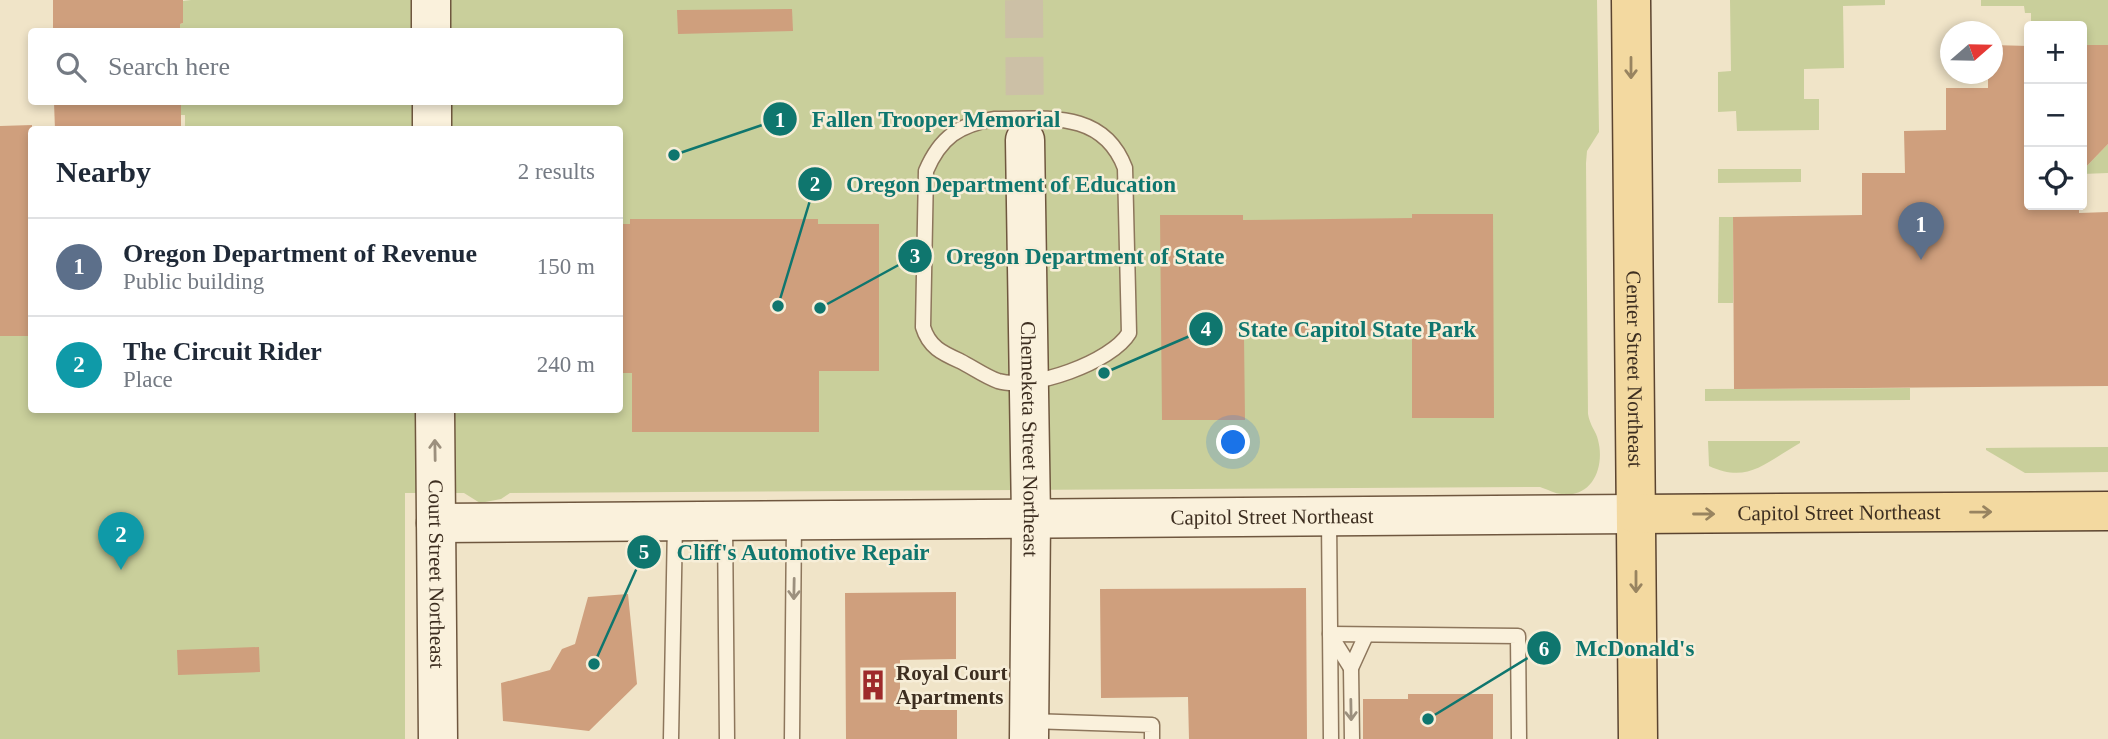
<!DOCTYPE html>
<html lang="en">
<head>
<meta charset="utf-8">
<style>
	body { margin:0; font-family:Georgia,serif; background:#f6f6f7; color:#1f2937 }
	.controls { position:absolute; right:21px; top:21px; display:grid; overflow:hidden; border-radius:7px; box-shadow:0 4px 10px #0003 }
	.controls button { width:63px; height:63px; display:grid; place-items:center; padding:0; border:0; border-bottom:2px solid #e0e1e3; background:#fff; color:#1f2937; font:35px sans-serif }
	.compass { position:absolute; left:1940px; top:21px; width:63px; height:63px; border-radius:50%; background:#fff; box-shadow:0 4px 10px #0003; rotate:70deg }
	.you { position:absolute; left:1234px; top:443px; width:24px; height:24px; margin:-18px; border:5px solid #fff; border-radius:50%; background:#1a73e8; box-shadow:0 0 0 10px #1a73e833 }
	.badge { display:grid; place-items:center; width:46px; height:46px; border-radius:50%; background:#0b8043; color:#fff; font-size:23px; font-weight:700 }
	.pin { position:absolute; translate:-50% -58px; filter:drop-shadow(0 2px 4px #0008) }
	.pin::after { content:''; position:absolute; top:37px; width:24px; height:21px; background:inherit; clip-path:polygon(0 0,100% 0,50% 100%) }
	.list { margin:0; padding:0; list-style:none }
	h2 { display:flex; justify-content:space-between; align-items:center; height:91px; margin:0; padding:0 28px; font-size:30px }
	h2 small { font-size:23px; font-weight:400; color:#747a83 }
	.list li { display:grid; grid-template-columns:46px 1fr auto; gap:21px; align-items:center; box-sizing:border-box; height:98px; padding:0 28px; border-top:2px solid #e0e1e3 }
	.list b { display:block; font-size:26px; white-space:nowrap }
	.list p { margin:0; font-size:23px; white-space:nowrap; color:#747a83 }
	.list em { font-size:23px; font-style:normal; color:#747a83 }
	.icon { flex:none; width:38px; height:38px; fill:none; stroke:currentColor; stroke-width:2; stroke-linecap:round; stroke-linejoin:round }
	.map { position:relative; flex:none; width:2108px; height:739px; overflow:hidden }
	.search { position:absolute; background:#fff; box-shadow:0 4px 10px #0003; left:28px; top:28px; width:595px; height:77px; display:flex; align-items:center; gap:18px; box-sizing:border-box; padding:0 24px; border-radius:7px; color:#747a83; font-size:26px }
	.panel { position:absolute; background:#fff; box-shadow:0 4px 10px #0003; left:28px; top:126px; width:595px; height:287px; border-radius:7px }
	.map>svg:first-child { display:block }
	.green { fill:#c9cf9b }
	.building { fill:#cf9f7d }
	.lines { fill:none; stroke-linecap:round; stroke-linejoin:round }
	.secondary-tunnel { stroke:#ccc0a6; stroke-width:38; stroke-dasharray:38 19; stroke-linecap:butt }
	.lane-casing { stroke:#8d765c; stroke-width:17 }
	.secondary-casing { stroke:#6f573f; stroke-width:41 }
	.primary-casing { stroke:#5b4430; stroke-width:41 }
	.lane { stroke:#faf1dc; stroke-width:14 }
	.secondary { stroke:#faf1dc; stroke-width:38 }
	.primary { stroke:#f3d9a0; stroke-width:38 }
	.oneway { stroke:#988460 }
	.oneway2 { stroke:#9c907e }
	.labels { text-anchor:middle; stroke-width:5; stroke-linejoin:round; paint-order:stroke }
	.street-label { font-size:21px; fill:#3d2e20; stroke:#f7eed8 }
	.poi-label { font-size:21px; font-weight:bold; fill:#3d2e20; stroke:#f7eed8; text-anchor:start }
	.leader { fill:none; stroke:#0f766e; stroke-width:2.5 }
	.callout-dot { fill:#0f766e; stroke:#f7eed8; stroke-width:2.5 }
	.mark-label { font-size:21px; text-anchor:middle; font-weight:bold; fill:#fff }
	.callout-label { font-size:23px; text-anchor:middle; font-weight:bold; fill:#0f766e; stroke:#f7eed8; stroke-width:5; stroke-linejoin:round; paint-order:stroke }
</style>
</head>
<body>
<div class="map">
<svg width="2108" height="739" viewBox="0 0 2108 739">
	<rect width="100%" height="100%" fill="#f0e4c8"/>
	<g class="green">
		<path d="M191,0H1597L1599,132L1587,151L1586,163L1588,414C1590,426 1596,431 1598,440C1605,466 1593,498 1562,494C1555,494 1547,489 1540,487L510,493L501,499L480,503L464,493H405V739H0V178L31,177L32,410H620V130L185,129V115H181V102H620V32L180,31V24L183,23V1Z"/>
		<polygon points="1730,0 1885,0 1885,5 1843,6 1844,68 1804,69 1804,99 1819,99 1819,130 1737,131 1736,111 1718,112 1718,72 1731,71"/>
		<polygon points="1981,0 2108,0 2108,45 2082,45 2082,26 2031,26 2031,13 2025,13 2024,6 1981,6"/>
		<polygon points="2108,144 2108,173 2082,174 2082,171"/>
		<polygon points="1718,169 1801,169 1801,182 1718,183"/>
		<polygon points="1719,217 1733,217 1733,303 1718,303"/>
		<polygon points="1910,388 1910,400 1705,401 1705,389"/>
		<path d="M1708,441H1800V443C1765,463 1748,484 1709,466Z"/>
		<polygon points="2108,447 2108,472 2025,473 1986,450 1986,448"/>
	</g>
	<g class="building">
		<polygon points="53,0 183,0 183,23 180,24 180,32 53,32"/>
		<polygon points="792,9 793,31 678,34 677,10"/>
		<polygon points="1992,45 2029,46 2029,205 2079,205 2079,213 2108,212 2108,386 1734,389 1733,217 1862,215 1862,173 1905,173 1904,131 1946,130 1946,88 1988,88 1988,74 1992,74"/>
		<polygon points="2082,45 2108,45 2108,144 2082,171"/>
		<polygon points="54,102 181,102 181,130 55,130"/>
		<polygon points="32,125 32,336 0,336 0,126"/>
		<polygon points="1412,214 1493,214 1494,418 1412,418 1412,336 1330,336 1244,337 1245,420 1162,420 1160,215 1243,215 1243,220 1412,218"/>
		<polygon points="630,219 818,219 818,224 879,224 879,371 819,371 819,432 632,432 632,373 620,373 620,224 630,224"/>
		<polygon points="1306,588 1307,739 1189,739 1188,697 1101,698 1100,589"/>
		<polygon points="956,592 956,659 900,660 900,710 957,710 957,739 846,739 845,593"/>
		<polygon points="628,594 637,684 589,731 503,721 501,683 550,670 562,649 575,644 588,597"/>
		<polygon points="259,647 260,672 178,675 177,650"/>
		<polygon points="1408,694 1493,694 1493,739 1363,739 1363,699 1408,699"/>
	</g>
	<g class="lines">
		<polyline class="secondary-tunnel" points="1024,0 1025,140"/>
		<g class="lane-casing">
			<g id="lane">
				<path d="M995,119C1045,119 1103,109 1125,168L1129,333C1112,362 1031,391 998,381C986,377 972,367 960,361C942,353 929,347 923,327L926,171C940,138 959,124 995,119Z"/>
				<polyline points="1329,518 1331,739"/>
				<polyline points="725,523 727,739"/>
				<polyline points="1330,634 1518,636 1519,739"/>
				<polyline points="1331,636 1351,668"/>
				<polyline points="1030,721 1152,725 1152,739"/>
				<polyline points="671,739 675,523"/>
				<polyline points="792,739 794,522"/>
				<polyline points="1352,739 1351,668 1366,635"/>
			</g>
		</g>
		<g class="secondary-casing">
			<g id="secondary">
				<polyline points="431,0 431,32"/>
				<polyline points="432,102 432,130"/>
				<path id="s1" d="M1025,140L1031,518L1029,739"/>
				<path id="s2" d="M435,410L438,739"/>
				<path id="s3" d="M436,523L1636,514"/>
			</g>
		</g>
		<g class="primary-casing">
			<g id="primary">
				<path id="s4" d="M1631,0L1638,739"/>
				<path id="s5" d="M1636,514L2108,511"/>
			</g>
		</g>
		<use href="#lane" class="lane"/>
		<use href="#secondary" class="secondary"/>
		<use href="#primary" class="primary"/>
	</g>
	<defs><path id="oneway-shaft" d="M-6 0H5M1.5-3L5.5 0L1.5 3" fill="none" stroke-width="1.6" stroke-linecap="round" stroke-linejoin="round" transform="scale(1.75)"/></defs>
	<g class="oneway">
		<use href="#oneway-shaft" transform="translate(1631 68) rotate(90)"/>
		<use href="#oneway-shaft" transform="translate(1981 512) rotate(-1)"/>
		<use href="#oneway-shaft" transform="translate(1704 514)"/>
		<use href="#oneway-shaft" transform="translate(1636 582) rotate(90)"/>
	</g>
	<g class="oneway2">
		<use href="#oneway-shaft" transform="translate(435 450) rotate(-91)"/>
		<use href="#oneway-shaft" transform="translate(794 589) rotate(91)"/>
		<use href="#oneway-shaft" transform="translate(1351 710) rotate(89)"/>
	</g>
	<defs>
		<g id="building-bare" transform="scale(2.415)"><path d="M-4-6H4V6H1V3H-1V6H-4ZM-2.5-4.3h1.7v1.8h-1.7ZM.8-4.3h1.7v1.8H.8ZM-2.5-1h1.7V.8h-1.7ZM.8-1h1.7V.8H.8Z" fill="#9e2a2b" stroke="#f7eed8" stroke-width="2.5" paint-order="stroke"/></g>
	</defs>
	<g fill-rule="evenodd">
		<use href="#building-bare" x="873" y="685"/>
	</g>
	<g class="labels">
		<g class="street-label">
			<text dy="7" stroke="none"><textPath href="#s4" startOffset="369">Center Street Northeast</textPath></text>
			<text dy="7" stroke="none"><textPath href="#s1" startOffset="299">Chemeketa Street Northeast</textPath></text>
			<text dy="7" stroke="none"><textPath href="#s5" startOffset="203">Capitol Street Northeast</textPath></text>
			<text dy="7" stroke="none"><textPath href="#s3" startOffset="836">Capitol Street Northeast</textPath></text>
			<text dy="7" stroke="none"><textPath href="#s2" startOffset="164">Court Street Northeast</textPath></text>
		</g>
		<g class="poi-label">
			<text x="896" y="680">Royal Court<tspan x="896" dy="24">Apartments</tspan></text>
		</g>
	</g>
	<path class="leader" d="M674 155L780 119M778 306L815 184M820 308L915 256M1104 373L1206 329M594 664L644 552M1428 719L1544 648"/>
	<g class="callout-dot">
		<circle cx="674" cy="155" r="7"/>
		<circle cx="778" cy="306" r="7"/>
		<circle cx="820" cy="308" r="7"/>
		<circle cx="1104" cy="373" r="7"/>
		<circle cx="594" cy="664" r="7"/>
		<circle cx="1428" cy="719" r="7"/>
		<circle cx="780" cy="119" r="18"/>
		<circle cx="815" cy="184" r="18"/>
		<circle cx="915" cy="256" r="18"/>
		<circle cx="1206" cy="329" r="18"/>
		<circle cx="644" cy="552" r="18"/>
		<circle cx="1544" cy="648" r="18"/>
	</g>
	<g class="mark-label">
		<text x="780" y="127">1</text>
		<text x="815" y="191">2</text>
		<text x="915" y="263">3</text>
		<text x="1206" y="336">4</text>
		<text x="644" y="559">5</text>
		<text x="1544" y="656">6</text>
	</g>
	<g class="callout-label">
		<text x="936" y="127">Fallen Trooper Memorial</text>
		<text x="1011" y="192">Oregon Department of Education</text>
		<text x="1085" y="264">Oregon Department of State</text>
		<text x="1357" y="337">State Capitol State Park</text>
		<text x="803" y="560">Cliff's Automotive Repair</text>
		<text x="1635" y="656">McDonald's</text>
	</g>
</svg>
<div class="controls">
<button>+</button>
<button>−</button>
<button><svg class="icon" aria-label="locate" viewBox="0 0 24 24"><circle cx="12" cy="12" r="6"/><path d="M12 2v4M12 18v4M2 12h4M18 12h4"/></svg></button>
</div>
<svg class="compass" viewBox="-18 -18 36 36"><path d="M0-13l5 13h-10z" fill="#e53935"/><path d="M0 13l5-13h-10z" fill="#747a83"/></svg>
<div class="you"></div>
<div class="pin badge" style="left:1921px;top:260px;background:#5c6f8a">1</div>
<div class="pin badge" style="left:121px;top:570px;background:#0f9aa8">2</div>
<div class="search"><svg class="icon" aria-label="search" viewBox="0 0 24 24"><circle cx="10" cy="10" r="6"/><path d="M15 15l6 6"/></svg>Search here</div>
<section class="panel">
<h2>Nearby<small>2 results</small></h2>
<ul class="list">
<li><span class="badge" style="background:#5c6f8a">1</span><div><b>Oregon Department of Revenue</b><p>Public building</p></div><em>150 m</em></li>
<li><span class="badge" style="background:#0f9aa8">2</span><div><b>The Circuit Rider</b><p>Place</p></div><em>240 m</em></li>
</ul>
</section>
</div>
</body>
</html>
